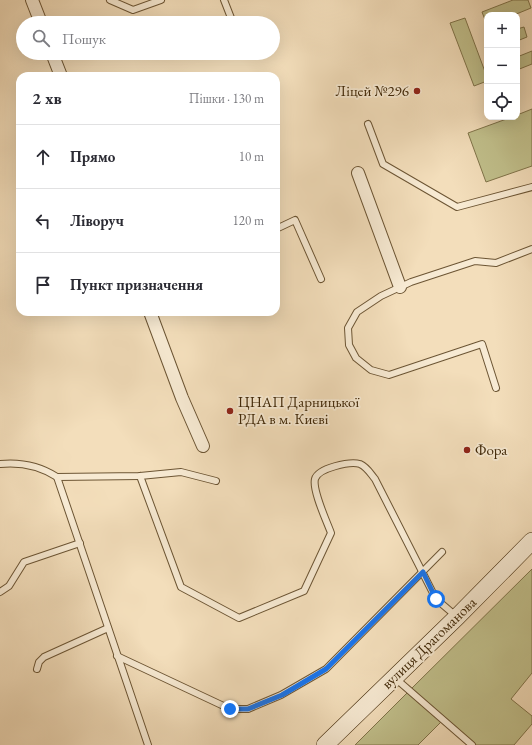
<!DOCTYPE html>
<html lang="uk">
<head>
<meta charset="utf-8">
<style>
	body { margin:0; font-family:"EB Garamond",serif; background:#f7f7f7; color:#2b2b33 }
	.controls { position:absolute; right:12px; top:12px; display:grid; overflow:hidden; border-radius:8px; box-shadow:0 4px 16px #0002 }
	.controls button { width:36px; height:36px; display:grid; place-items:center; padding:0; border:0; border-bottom:1px solid #e1e1e2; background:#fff; color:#2b2b33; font:20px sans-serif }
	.stop { position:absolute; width:12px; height:12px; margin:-9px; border:3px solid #1a73e8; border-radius:50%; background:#fff }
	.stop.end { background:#1a73e8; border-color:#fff; box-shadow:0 1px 4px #0008 }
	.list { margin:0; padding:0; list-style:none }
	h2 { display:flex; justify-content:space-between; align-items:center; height:52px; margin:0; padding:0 16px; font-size:17px }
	h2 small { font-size:13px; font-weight:400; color:#7c7c81 }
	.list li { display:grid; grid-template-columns:26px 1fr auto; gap:12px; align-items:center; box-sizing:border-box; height:64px; padding:0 16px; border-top:1px solid #e1e1e2 }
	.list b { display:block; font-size:15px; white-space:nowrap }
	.list em { font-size:13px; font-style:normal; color:#7c7c81 }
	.icon { flex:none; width:22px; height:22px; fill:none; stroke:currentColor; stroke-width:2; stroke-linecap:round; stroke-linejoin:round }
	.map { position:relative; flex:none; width:532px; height:745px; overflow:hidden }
	.search { position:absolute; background:#fff; box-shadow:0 4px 16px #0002; left:16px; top:16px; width:264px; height:44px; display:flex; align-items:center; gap:10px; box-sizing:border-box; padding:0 14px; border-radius:22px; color:#7c7c81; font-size:15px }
	.panel { position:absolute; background:#fff; box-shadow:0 4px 16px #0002; left:16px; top:72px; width:264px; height:244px; border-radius:12px }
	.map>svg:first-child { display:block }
	.green { fill:#c1c08c; stroke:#80744a }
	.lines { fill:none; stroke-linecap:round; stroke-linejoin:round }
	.lane-casing { stroke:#6c5534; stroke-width:8 }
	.street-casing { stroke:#6c5534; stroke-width:14 }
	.secondary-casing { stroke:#3f2707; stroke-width:18 }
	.lane { stroke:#f7ead3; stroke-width:6 }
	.street { stroke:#f7ead3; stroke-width:12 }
	.secondary { stroke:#f7ead3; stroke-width:17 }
	.route { stroke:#1a73e8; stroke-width:5 }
	.poi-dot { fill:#8f2418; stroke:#f7ead3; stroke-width:1.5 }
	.labels { text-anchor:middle; stroke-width:3.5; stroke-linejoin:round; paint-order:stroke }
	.poi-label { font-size:15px; fill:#3f2707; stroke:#f7ead3; text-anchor:start }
	.street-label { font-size:15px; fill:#3f2707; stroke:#f7ead3 }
</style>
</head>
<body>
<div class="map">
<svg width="532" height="745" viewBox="0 0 532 745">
	<rect width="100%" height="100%" fill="#f3debb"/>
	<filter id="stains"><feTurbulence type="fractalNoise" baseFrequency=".005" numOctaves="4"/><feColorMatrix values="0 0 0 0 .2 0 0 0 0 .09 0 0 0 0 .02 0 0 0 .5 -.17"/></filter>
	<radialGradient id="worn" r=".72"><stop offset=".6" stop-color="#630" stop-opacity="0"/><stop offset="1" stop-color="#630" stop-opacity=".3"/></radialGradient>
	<g class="green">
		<polygon points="513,0 528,0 531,8 514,15 487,15 487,25 482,12"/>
		<polygon points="465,18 487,77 487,81 474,86 450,23"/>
		<polygon points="524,27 527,37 517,41 517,29"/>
		<polygon points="532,51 532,64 517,70 517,57"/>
		<polygon points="532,109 532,166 486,182 468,133 512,117 517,117 517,115"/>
		<polygon points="532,569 532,673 511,699 532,716 532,724 514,745 476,745 410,690"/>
		<polygon points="408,692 442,721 418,745 355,745"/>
	</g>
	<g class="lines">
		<g class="lane-casing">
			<g id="lane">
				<polyline points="110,0 133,10 161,0"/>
				<polyline points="224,0 233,23"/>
				<polyline points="245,53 245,54"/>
				<polyline points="368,124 383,164 457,207 532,187"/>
				<polyline points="276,229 295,220 321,279"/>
				<polyline points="496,388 482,344 389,375 371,370 356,358 349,345 348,328 357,312 381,296 411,282 475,261 496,263 532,249"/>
				<path d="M0,464C20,462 40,466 57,477"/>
				<path d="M140,476L181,587L239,618L304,591L331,533C327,522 312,490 315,479C318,468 350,461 360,464C367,467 370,473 375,479L436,599L456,616"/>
				<polyline points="0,592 9,586 24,562 80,543"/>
				<polyline points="117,656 230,709 248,709 281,695 326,669 442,552"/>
				<polyline points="37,669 39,662 44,657 108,628"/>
				<polyline points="395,678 472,745"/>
				<polyline points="148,745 57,477 140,476 181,472 216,481"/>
			</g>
		</g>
		<g class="street-casing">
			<g id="street">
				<polyline points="32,0 41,23"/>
				<polyline points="52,53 61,76"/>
				<polyline points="358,173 400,287"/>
				<polyline points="150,312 182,398 203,446"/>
			</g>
		</g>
		<g class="secondary-casing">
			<polyline id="secondary" points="325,745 457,617 532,541"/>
		</g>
		<use href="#lane" class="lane"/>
		<use href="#street" class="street"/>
		<use href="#secondary" class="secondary"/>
	</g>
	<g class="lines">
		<polyline class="route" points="230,709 248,709 282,695 326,669 423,572 436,599"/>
	</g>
	<g class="poi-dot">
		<circle cx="417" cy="91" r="4"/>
		<circle cx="230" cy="411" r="4"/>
		<circle cx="467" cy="450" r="4"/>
	</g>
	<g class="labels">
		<g class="poi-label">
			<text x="409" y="96" text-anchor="end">Ліцей №296</text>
			<text x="238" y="407">ЦНАП Дарницької<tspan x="238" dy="17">РДА в м. Києві</tspan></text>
			<text x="475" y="455">Фора</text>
		</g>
		<g class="street-label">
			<text transform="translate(429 643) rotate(-44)" y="5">вулиця Драгоманова</text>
		</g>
	</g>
	<rect width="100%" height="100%" filter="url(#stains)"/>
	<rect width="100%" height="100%" fill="url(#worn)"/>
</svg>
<div class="controls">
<button>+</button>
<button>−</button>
<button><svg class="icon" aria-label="locate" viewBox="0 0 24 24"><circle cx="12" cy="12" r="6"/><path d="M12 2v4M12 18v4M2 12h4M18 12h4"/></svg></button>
</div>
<div class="stop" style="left:436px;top:599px"></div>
<div class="stop end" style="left:230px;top:709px"></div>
<div class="search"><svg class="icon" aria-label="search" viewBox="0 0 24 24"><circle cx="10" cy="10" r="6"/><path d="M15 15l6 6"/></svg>Пошук</div>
<section class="panel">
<h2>2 хв<small>Пішки · 130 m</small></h2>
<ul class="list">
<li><svg class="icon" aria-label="ahead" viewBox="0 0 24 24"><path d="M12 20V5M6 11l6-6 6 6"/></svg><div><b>Прямо</b></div><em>10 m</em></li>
<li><svg class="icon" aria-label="left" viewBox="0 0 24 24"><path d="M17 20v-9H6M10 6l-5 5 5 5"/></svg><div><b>Ліворуч</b></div><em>120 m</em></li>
<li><svg class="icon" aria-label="arrive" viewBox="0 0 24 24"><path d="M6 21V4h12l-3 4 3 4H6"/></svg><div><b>Пункт призначення</b></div></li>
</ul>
</section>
</div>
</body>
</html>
